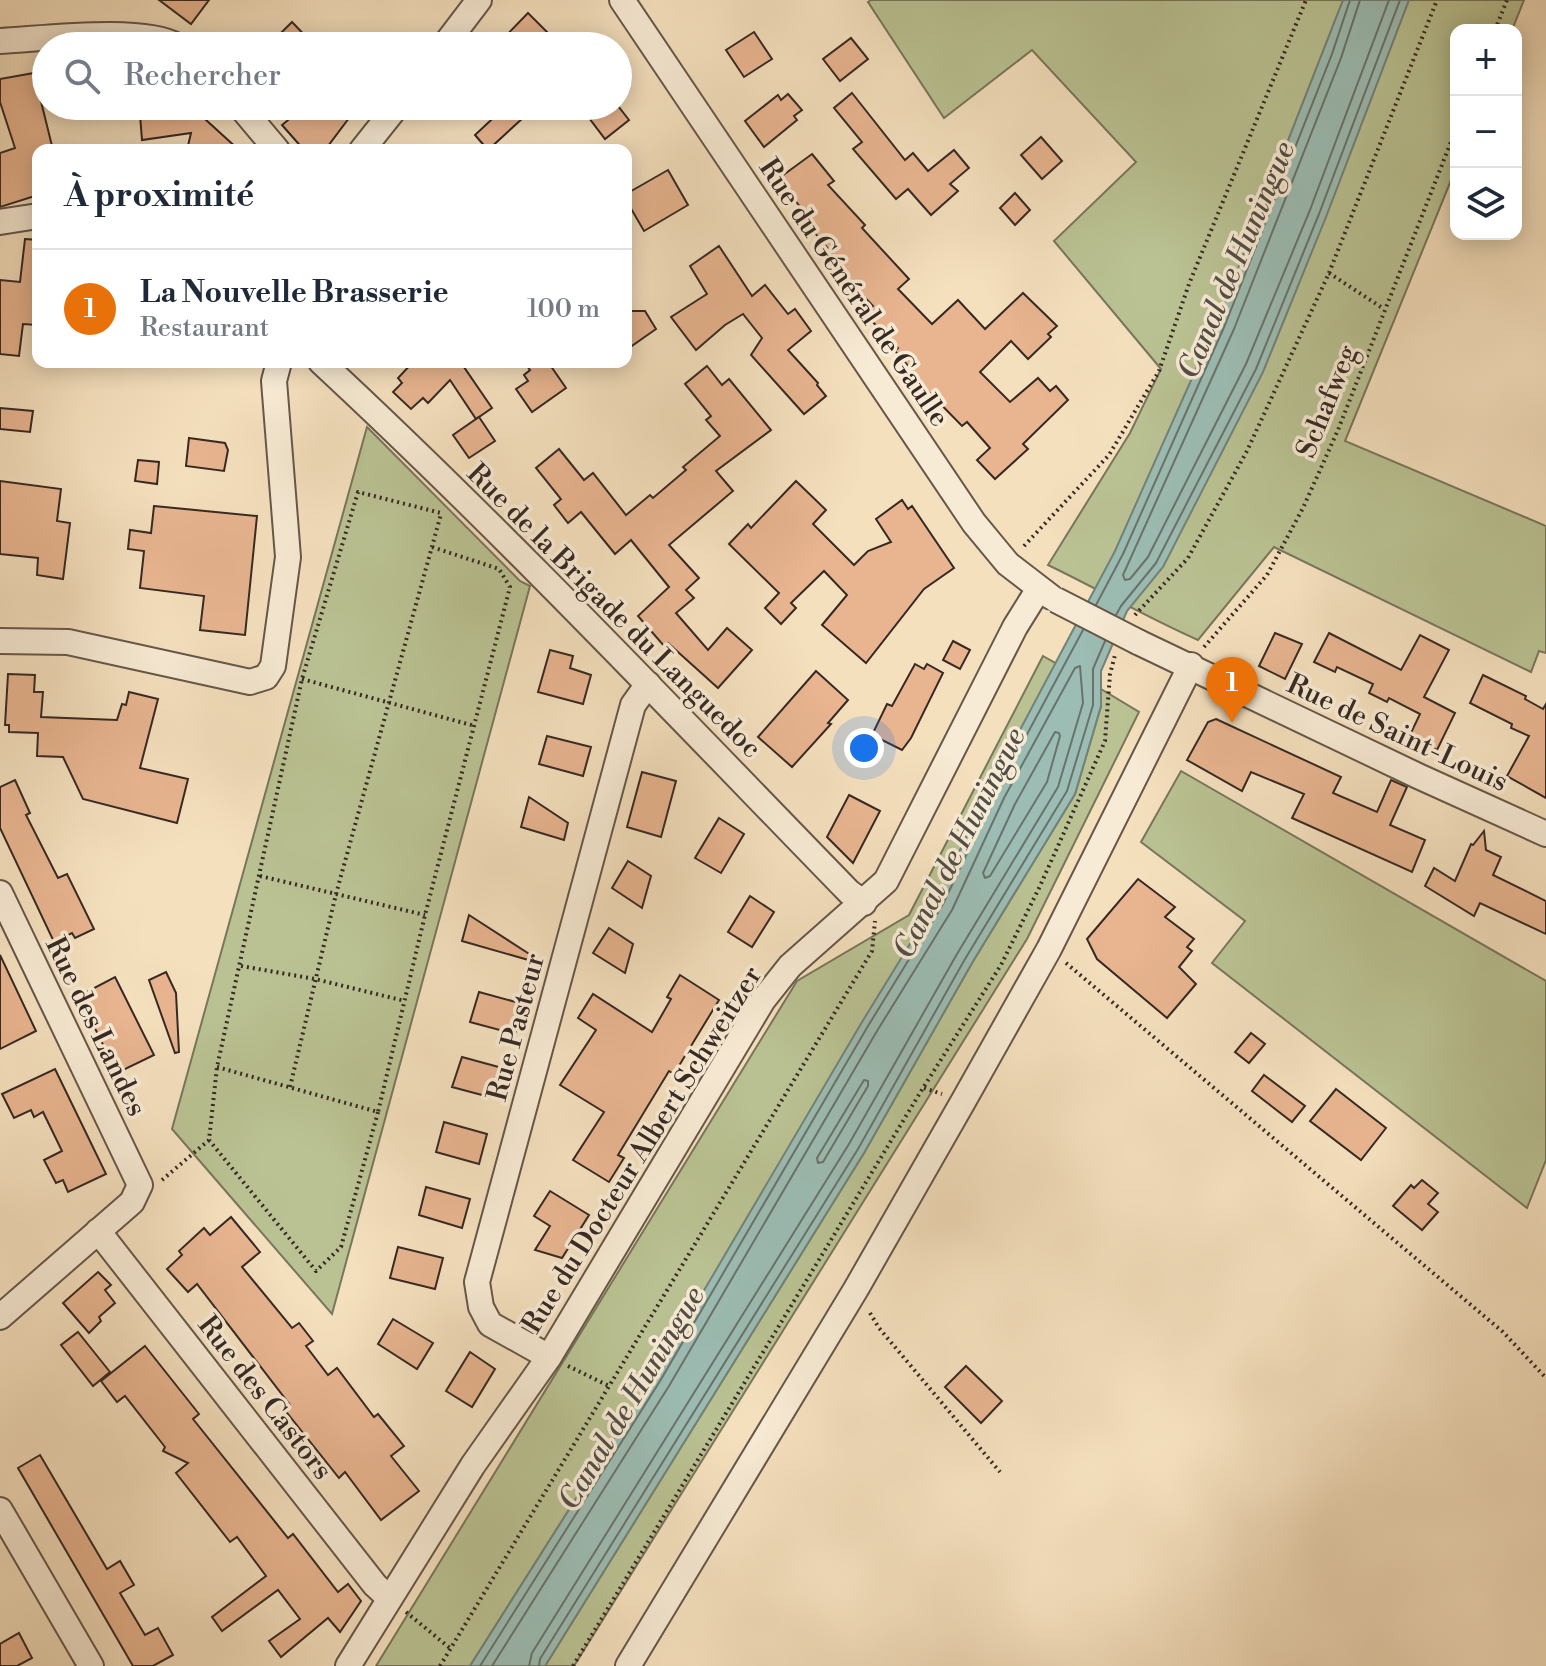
<!DOCTYPE html>
<html lang="fr">
<head>
<meta charset="utf-8">
<style>
	body { margin:0; font-family:"Libre Bodoni",serif; background:#f6f6f7; color:#1f2937 }
	.controls { position:absolute; right:24px; top:24px; display:grid; overflow:hidden; border-radius:16px; box-shadow:0 4px 20px #0003 }
	.controls button { width:72px; height:72px; display:grid; place-items:center; padding:0; border:0; border-bottom:2px solid #e0e1e3; background:#fff; color:#1f2937; font:40px sans-serif }
	.you { position:absolute; left:864px; top:748px; width:28px; height:28px; margin:-20px; border:6px solid #fff; border-radius:50%; background:#1a73e8; box-shadow:0 0 0 12px #1a73e833 }
	.badge { display:grid; place-items:center; width:52px; height:52px; border-radius:50%; background:#111827; color:#fff; font-size:26px; font-weight:700 }
	.pin { position:absolute; translate:-50% -66px; filter:drop-shadow(0 2px 4px #0008) }
	.pin::after { content:''; position:absolute; top:42px; width:28px; height:24px; background:inherit; clip-path:polygon(0 0,100% 0,50% 100%) }
	.list { margin:0; padding:0; list-style:none }
	h2 { display:flex; justify-content:space-between; align-items:center; height:104px; margin:0; padding:0 32px; font-size:34px }
	h2 small { font-size:26px; font-weight:400; color:#747a83 }
	.list li { display:grid; grid-template-columns:52px 1fr auto; gap:24px; align-items:center; box-sizing:border-box; height:120px; padding:0 32px; border-top:2px solid #e0e1e3 }
	.list b { display:block; font-size:30px; white-space:nowrap }
	.list p { margin:0; font-size:26px; white-space:nowrap; color:#747a83 }
	.list em { font-size:26px; font-style:normal; color:#747a83 }
	.icon { flex:none; width:44px; height:44px; fill:none; stroke:currentColor; stroke-width:2; stroke-linecap:round; stroke-linejoin:round }
	.map { position:relative; flex:none; width:1546px; height:1666px; overflow:hidden }
	.search { position:absolute; background:#fff; box-shadow:0 4px 20px #0003; left:32px; top:32px; width:600px; height:88px; display:flex; align-items:center; gap:20px; box-sizing:border-box; padding:0 28px; border-radius:44px; color:#747a83; font-size:30px }
	.panel { position:absolute; background:#fff; box-shadow:0 4px 20px #0003; left:32px; top:144px; width:600px; height:224px; border-radius:16px }
	.map>svg:first-child { display:block }
	.green { fill:#bac293; stroke:#78765c; stroke-width:2 }
	.water { fill:#9cbdb4; stroke:#73827a; stroke-width:2 }
	.lines { fill:none; stroke-linecap:round; stroke-linejoin:round }
	.shore { stroke:#69736c; stroke-width:2 }
	.building { fill:#e8b590; stroke:#362924; stroke-width:2 }
	.minor-casing { stroke:#66574a; stroke-width:28 }
	.path { stroke:#362924; stroke-width:4; stroke-dasharray:2 4; stroke-linecap:butt }
	.minor { stroke:#f8ebd5; stroke-width:24 }
	.minor-bridge-casing { stroke:#66574a; stroke-width:28; stroke-linecap:butt }
	.minor-bridge { stroke:#f8ebd5; stroke-width:24 }
	.labels { text-anchor:middle; stroke-width:7; stroke-linejoin:round; paint-order:stroke }
	.street-label { font-size:28px; fill:#362924; stroke:#f8ebd5 }
	.water-label { font-size:30px; font-style:italic; fill:#504e48; stroke:#f8ebd5 }
</style>
</head>
<body>
<div class="map">
<svg width="1546" height="1666" viewBox="0 0 1546 1666">
	<rect width="100%" height="100%" fill="#f5e0be"/>
	<filter id="stains"><feTurbulence type="fractalNoise" baseFrequency=".0025" numOctaves="4"/><feColorMatrix values="0 0 0 0 .2 0 0 0 0 .09 0 0 0 0 .02 0 0 0 .5 -.17"/></filter>
	<radialGradient id="worn" r=".72"><stop offset=".6" stop-color="#630" stop-opacity="0"/><stop offset="1" stop-color="#630" stop-opacity=".3"/></radialGradient>
	<g class="green">
		<path d="M871,0H1524L1512,30H1456V168L1345,441L1546,526V653L1539,651L1531,672L1274,547L1198,640C1146,617 1098,589 1048,565L1130,433L1161,369L1054,241L1136,162L1032,50L944,118L868,2Z"/>
		<polygon points="367,427 520,581 530,586 332,1314 172,1129"/>
		<polygon points="1043,656 1057,664 988,790 937,900 653,1377 470,1666 376,1666 797,981 909,915"/>
		<polygon points="1101,689 1139,712 1027,939 574,1666 545,1666 864,1153 972,963 1075,794 1101,706"/>
		<polygon points="1181,771 1546,981 1546,1160 1527,1208 1212,963 1245,921 1141,842"/>
	</g>
	<polygon class="water" points="1343,0 1409,0 1326,217 1263,372 1163,567 1127,611 1101,671 1101,706 1075,794 972,963 864,1153 545,1666 470,1666 653,1377 862,1022 937,900 988,790 1115,551 1217,322"/>
	<g class="lines">
		<g class="shore">
			<polyline points="1360,0 1341,58 1234,329 1123,575 1125,580 1130,579 1148,557 1246,364 1310,210 1389,0"/>
			<polyline points="1096,605 1123,554 1225,325 1332,54 1350,0"/>
			<polyline points="1116,615 1121,606 1156,563 1256,369 1319,214 1400,0"/>
			<polygon points="1055,732 1059,733 1060,736 1047,782 990,876 985,878 983,873 1015,804"/>
			<polygon points="864,1080 868,1081 868,1086 823,1162 818,1163 817,1158"/>
			<polyline points="480,1666 660,1381 868,1026 943,904 995,794 1083,630"/>
			<polyline points="492,1666 669,1386 877,1031 952,910 1004,798 1075,668 1080,666 1083,703 1058,787 957,954 849,1144 532,1653 529,1666"/>
			<polyline points="539,1666 540,1659 858,1149 965,959 1067,791 1093,705 1093,669 1105,641"/>
		</g>
	</g>
	<g class="building">
		<polygon points="159,0 209,0 191,24"/>
		<polygon points="528,13 561,46 496,46"/>
		<polygon points="292,22 315,46 268,46"/>
		<polygon points="754,32 772,59 744,77 726,50"/>
		<polygon points="851,38 868,59 840,81 823,59"/>
		<polygon points="34,73 53,150 38,150 38,195 0,207 0,153 15,148 0,102 0,79"/>
		<polygon points="852,93 905,160 913,153 928,171 954,150 969,168 950,184 958,191 931,215 908,189 896,199 853,149 862,142 834,108"/>
		<polygon points="788,94 802,110 794,116 797,120 764,147 745,121 778,95 781,100"/>
		<polygon points="146,106 195,110 239,150 187,150 191,133 142,140 140,115 147,115"/>
		<polygon points="305,106 358,106 325,150 304,150 282,125"/>
		<polygon points="506,106 536,106 488,150 475,135"/>
		<polygon points="580,106 618,106 629,120 605,139"/>
		<polygon points="1041,137 1062,161 1042,179 1021,155"/>
		<polygon points="812,154 834,181 828,185 865,225 862,228 909,279 898,289 932,324 958,300 985,329 1023,293 1057,326 1048,334 1051,337 1028,359 1011,341 980,372 1010,402 1038,378 1050,391 1056,386 1068,400 1023,444 1028,449 995,479 977,460 990,448 967,422 962,426 914,377 916,375 895,351 898,348 865,314 873,306 835,266 840,263 809,226 813,223 782,184 782,176"/>
		<polygon points="668,170 688,205 644,231 626,200 626,194"/>
		<polygon points="1015,193 1030,210 1015,225 1000,208"/>
		<polygon points="25,239 38,240 38,325 23,324 19,356 0,354 0,280 20,282"/>
		<polygon points="719,246 752,296 765,285 788,314 795,309 811,331 788,350 818,383 817,385 826,396 804,414 751,355 762,338 743,314 725,325 696,350 671,317 707,294 690,266"/>
		<polygon points="626,311 645,311 656,329 626,350"/>
		<polygon points="413,362 469,362 464,367 492,408 476,419 450,380 428,403 423,398 411,409 393,392 402,383 398,378"/>
		<polygon points="524,362 548,362 566,388 532,412 516,389 528,381 524,375 530,370"/>
		<polygon points="707,366 722,385 729,379 771,430 716,471 733,491 669,545 699,578 686,590 694,598 676,613 708,650 727,628 752,650 718,688 668,643 664,646 638,616 669,587 631,540 615,554 581,512 568,523 554,505 561,499 536,468 559,449 584,480 593,473 626,515 650,495 653,498 686,470 683,467 720,436 706,420 711,416 685,384"/>
		<polygon points="0,408 33,411 30,432 0,429"/>
		<polygon points="479,417 495,441 469,458 453,435"/>
		<polygon points="189,438 225,443 228,450 224,471 186,466"/>
		<polygon points="138,460 159,462 157,484 135,481"/>
		<polygon points="0,481 61,489 57,521 70,523 63,579 37,575 38,558 0,554"/>
		<polygon points="796,481 826,510 813,524 854,565 868,551 891,542 876,519 902,500 908,509 912,506 954,568 924,589 866,663 822,625 847,595 824,571 791,603 796,608 781,624 765,608 779,593 729,544 748,524 751,528"/>
		<polygon points="154,506 257,516 245,635 200,630 204,596 140,588 144,551 128,549 130,530 151,533"/>
		<polygon points="1275,633 1302,644 1285,679 1259,666"/>
		<polygon points="1329,633 1401,670 1420,635 1449,650 1424,697 1455,713 1437,750 1409,737 1420,714 1389,698 1387,702 1369,693 1373,684 1337,667 1335,672 1314,662"/>
		<polygon points="953,641 970,650 960,669 943,660"/>
		<polygon points="550,650 573,656 570,668 591,675 583,704 538,692"/>
		<polygon points="915,664 924,669 927,664 943,673 911,738 902,750 872,735 887,704 892,706"/>
		<polygon points="816,671 848,700 828,723 831,724 792,767 758,737"/>
		<polygon points="8,674 35,675 34,692 43,692 41,717 117,720 122,704 126,705 129,692 158,699 140,768 188,779 177,823 83,799 63,757 37,756 38,733 9,732 9,725 5,725"/>
		<polygon points="1483,675 1526,696 1525,699 1543,709 1546,704 1546,798 1507,776 1529,736 1511,728 1512,724 1470,703"/>
		<polygon points="1216,719 1341,777 1333,793 1377,812 1391,780 1407,787 1390,825 1425,840 1412,872 1292,818 1304,794 1251,772 1242,791 1187,760 1208,722"/>
		<polygon points="547,736 591,747 583,776 539,764"/>
		<polygon points="642,772 676,781 661,837 627,827"/>
		<polygon points="15,780 30,813 26,815 58,878 67,874 94,929 75,938 72,933 54,942 0,828 0,787"/>
		<polygon points="849,795 880,811 853,863 827,837"/>
		<polygon points="529,797 568,823 564,840 521,827"/>
		<polygon points="719,818 744,834 721,873 695,858"/>
		<polygon points="1484,831 1486,850 1501,857 1493,875 1546,901 1546,934 1480,903 1474,916 1425,886 1434,868 1455,881 1471,844 1473,845"/>
		<polygon points="628,861 651,876 642,908 612,888"/>
		<polygon points="1138,879 1175,907 1165,917 1194,939 1187,947 1192,951 1179,967 1196,984 1167,1018 1097,959 1087,939"/>
		<polygon points="750,896 774,912 752,947 728,932"/>
		<polygon points="469,915 534,957 532,961 462,941"/>
		<polygon points="609,928 633,944 625,973 593,953"/>
		<polygon points="0,955 36,1031 0,1049"/>
		<polygon points="166,972 176,993 179,1052 175,1053 149,980"/>
		<polygon points="680,975 719,1000 674,1074 669,1071 618,1155 624,1158 609,1182 573,1160 604,1112 560,1085 596,1030 578,1018 593,994 652,1032 671,999 667,997"/>
		<polygon points="115,977 154,1055 117,1073 79,996"/>
		<polygon points="479,992 523,1004 515,1034 470,1022"/>
		<polygon points="1251,1033 1265,1044 1249,1063 1235,1052"/>
		<polygon points="462,1057 506,1069 497,1099 452,1087"/>
		<polygon points="55,1069 106,1174 68,1192 63,1180 56,1183 44,1160 62,1151 43,1112 34,1117 31,1110 14,1118 2,1094"/>
		<polygon points="1264,1075 1305,1106 1292,1122 1252,1091"/>
		<polygon points="1336,1089 1386,1128 1361,1160 1310,1121"/>
		<polygon points="444,1122 487,1134 479,1164 436,1152"/>
		<polygon points="1422,1180 1438,1193 1428,1204 1438,1212 1422,1230 1393,1206 1411,1185 1414,1188"/>
		<polygon points="426,1187 470,1199 462,1228 419,1215"/>
		<polygon points="550,1191 589,1215 562,1258 535,1250 550,1226 534,1216"/>
		<polygon points="231,1217 260,1252 242,1267 292,1328 299,1323 313,1341 306,1346 328,1375 337,1368 374,1417 378,1414 404,1446 391,1456 419,1491 381,1520 345,1472 339,1478 284,1409 290,1405 197,1284 188,1292 167,1269 182,1255 179,1251 204,1228 210,1235"/>
		<polygon points="398,1247 443,1258 435,1289 390,1278"/>
		<polygon points="98,1272 111,1285 105,1290 115,1303 99,1317 101,1321 89,1333 63,1303"/>
		<polygon points="393,1319 433,1343 417,1369 378,1344"/>
		<polygon points="78,1332 110,1372 93,1386 61,1345"/>
		<polygon points="145,1346 199,1414 193,1419 288,1538 293,1534 338,1592 348,1584 361,1601 340,1632 328,1618 281,1657 269,1641 300,1619 278,1590 222,1631 212,1617 266,1576 237,1537 230,1542 176,1473 188,1463 163,1451 165,1447 125,1396 117,1402 101,1381"/>
		<polygon points="470,1352 495,1369 472,1407 446,1391"/>
		<polygon points="966,1366 1002,1401 981,1423 945,1387"/>
		<polygon points="40,1455 107,1569 120,1561 134,1585 120,1593 145,1635 158,1628 173,1655 153,1666 133,1666 18,1468"/>
		<polygon points="19,1633 32,1658 17,1666 0,1666 0,1644"/>
	</g>
	<g class="lines">
		<g class="minor-casing">
			<g id="minor">
				<polyline points="622,0 974,523 1008,564 1051,597"/>
				<path d="M0,41C41,39 144,26 177,46"/>
				<polyline points="444,46 479,0"/>
				<polyline points="240,106 277,150"/>
				<polyline points="362,150 397,106"/>
				<polyline points="0,222 38,216"/>
				<path d="M321,362C504,532 675,713 849,892L864,903"/>
				<polyline points="0,641 68,642 250,682 266,677 273,666 288,557 274,381 279,362"/>
				<polyline points="1138,642 1418,776 1546,834"/>
				<polyline points="0,893 140,1185 132,1202 0,1317"/>
				<polyline points="98,1231 375,1585 389,1598"/>
				<polyline points="549,1357 490,1324 481,1307 477,1282 633,705 648,684"/>
				<polyline points="0,1510 91,1666"/>
				<polyline points="348,1666 473,1465 549,1357 763,1000 790,966 886,881 1015,627 1038,590"/>
				<polyline points="628,1666 856,1289 964,1100 1049,949 1191,665"/>
			</g>
		</g>
		<g class="path">
			<polyline points="1495,30 1507,0"/>
			<polyline points="1329,273 1384,309"/>
			<polyline points="1024,546 1109,455 1159,371 1189,284 1306,0"/>
			<polyline points="1135,615 1188,558 1247,451 1329,273 1437,0"/>
			<polyline points="1204,647 1267,575 1303,508 1338,430 1456,129"/>
			<polyline points="302,679 475,726"/>
			<polyline points="260,876 425,915"/>
			<polyline points="1066,963 1503,1332 1546,1378"/>
			<polyline points="241,966 315,979 405,1001"/>
			<polyline points="217,1067 378,1112 425,915 510,587 499,569 432,547"/>
			<polyline points="290,1087 336,894 441,514"/>
			<polyline points="924,1088 942,1094"/>
			<polyline points="378,1112 341,1247 316,1271 209,1140 217,1067 302,679 358,492 441,513"/>
			<polyline points="162,1180 209,1140"/>
			<polyline points="870,1313 879,1328 1000,1472"/>
			<polyline points="568,1366 609,1386"/>
			<polyline points="406,1612 451,1649"/>
			<polyline points="440,1666 872,951 875,921"/>
			<polyline points="573,1666 923,1088 1001,965 1040,886 1105,741 1110,674 1115,655"/>
		</g>
		<use href="#minor" class="minor"/>
		<g class="minor-bridge-casing">
			<polyline id="minor-bridge" points="1056,600 1138,642"/>
		</g>
		<use href="#minor-bridge" class="minor-bridge"/>
	</g>
	<g class="labels">
		<g class="street-label">
			<text transform="translate(855 292) rotate(56)" y="10">Rue du Général de Gaulle</text>
			<text transform="translate(1326 401) rotate(-68)" y="10">Schafweg</text>
			<text transform="translate(615 610) rotate(45)" y="10">Rue de la Brigade du Languedoc</text>
			<text transform="translate(1398 732) rotate(25)" y="10">Rue de Saint-Louis</text>
			<text transform="translate(97 1026) rotate(64)" y="10">Rue des Landes</text>
			<text transform="translate(515 1027) rotate(-75)" y="10">Rue Pasteur</text>
			<text transform="translate(641 1149) rotate(-58)" y="10">Rue du Docteur Albert Schweitzer</text>
			<text transform="translate(266 1397) rotate(52)" y="10">Rue des Castors</text>
		</g>
		<g class="water-label">
			<text transform="translate(1236 260) rotate(-67)" y="10">Canal de Huningue</text>
			<text transform="translate(959 843) rotate(-63)" y="10">Canal de Huningue</text>
			<text transform="translate(631 1398) rotate(-59)" y="10">Canal de Huningue</text>
		</g>
	</g>
	<rect width="100%" height="100%" filter="url(#stains)"/>
	<rect width="100%" height="100%" fill="url(#worn)"/>
</svg>
<div class="controls">
<button>+</button>
<button>−</button>
<button><svg class="icon" aria-label="layers" viewBox="0 0 24 24"><path d="M12 4l9 5-9 5-9-5zM3 14l9 5 9-5"/></svg></button>
</div>
<div class="you"></div>
<div class="pin badge" style="left:1232px;top:723px;background:#e8710a">1</div>
<div class="search"><svg class="icon" aria-label="search" viewBox="0 0 24 24"><circle cx="10" cy="10" r="6"/><path d="M15 15l6 6"/></svg>Rechercher</div>
<section class="panel">
<h2>À proximité<small></small></h2>
<ul class="list">
<li><span class="badge" style="background:#e8710a">1</span><div><b>La Nouvelle Brasserie</b><p>Restaurant</p></div><em>100 m</em></li>
</ul>
</section>
</div>
</body>
</html>
